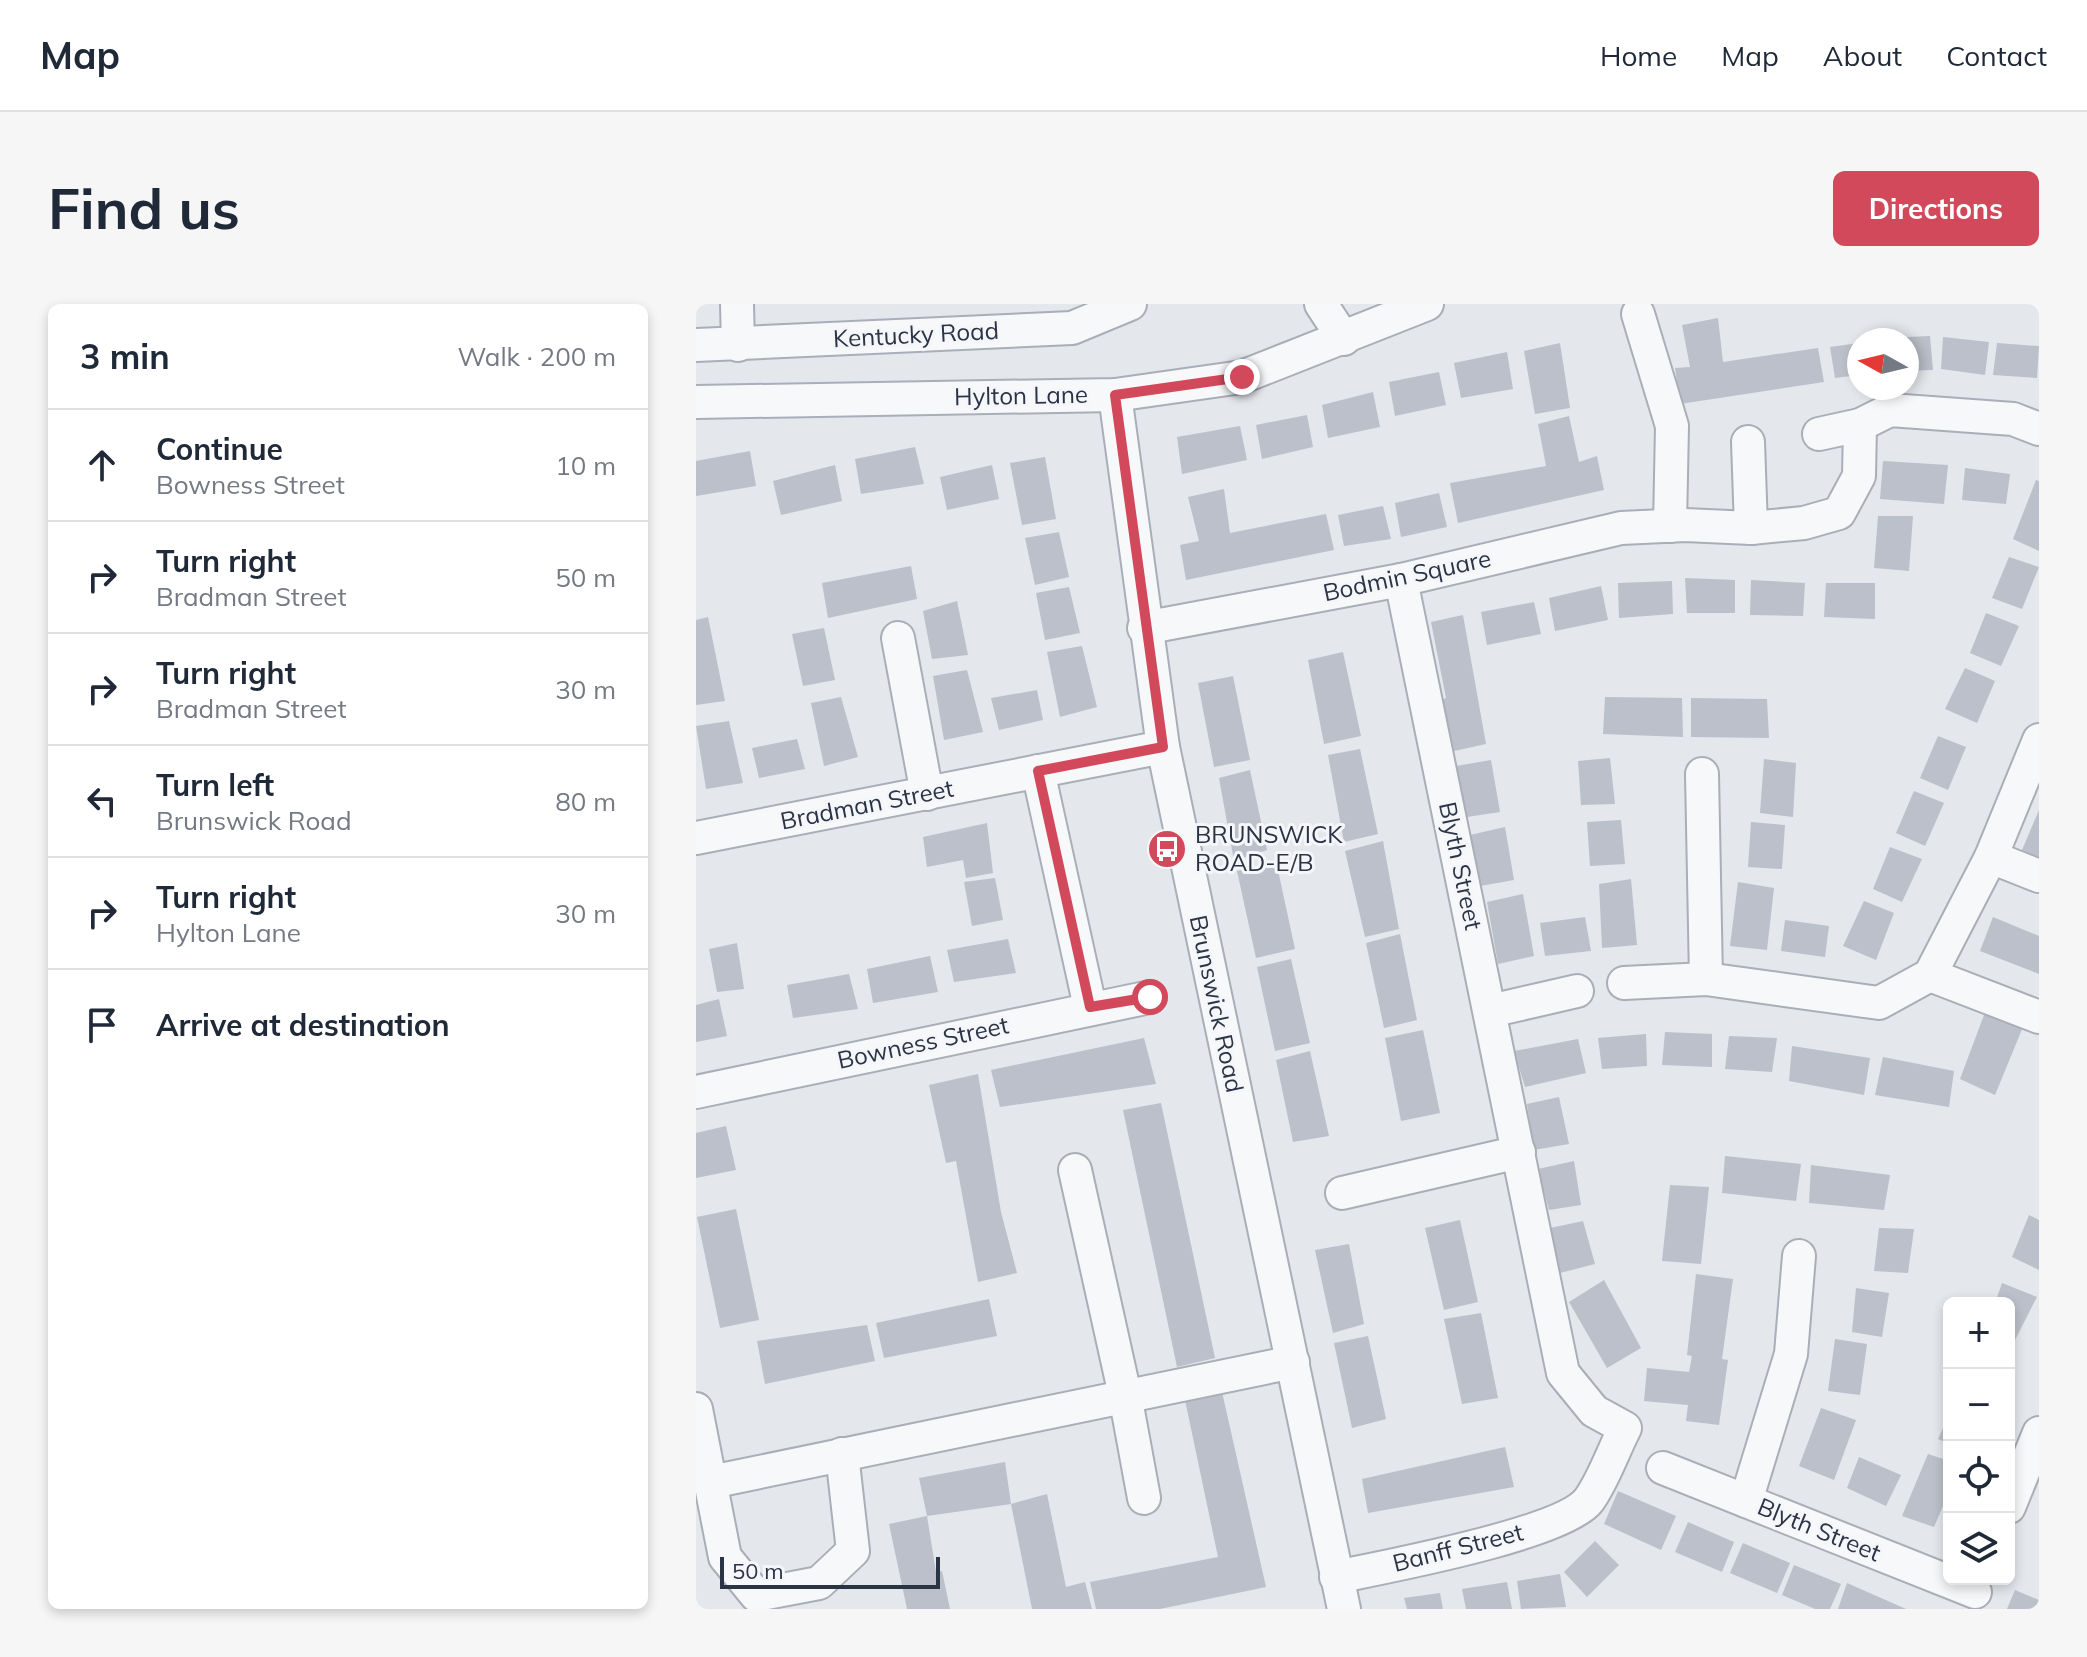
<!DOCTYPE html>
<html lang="en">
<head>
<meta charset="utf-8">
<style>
	body { margin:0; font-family:Mulish,sans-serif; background:#f6f6f7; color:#1f2937 }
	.controls { position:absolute; right:24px; bottom:24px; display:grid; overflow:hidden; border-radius:12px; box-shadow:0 4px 12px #0003 }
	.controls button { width:72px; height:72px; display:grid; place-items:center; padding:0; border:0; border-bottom:2px solid #e0e1e3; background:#fff; color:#1f2937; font:40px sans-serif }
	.compass { position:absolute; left:1151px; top:24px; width:72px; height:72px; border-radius:50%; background:#fff; box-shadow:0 4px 12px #0003; rotate:278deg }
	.scale { position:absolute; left:24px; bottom:20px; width:220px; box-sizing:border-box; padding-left:8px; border:4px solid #2b3445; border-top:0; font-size:22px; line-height:28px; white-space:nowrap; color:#2b3445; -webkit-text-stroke:6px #f4f6f9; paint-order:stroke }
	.stop { position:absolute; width:24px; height:24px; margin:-18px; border:6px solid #d1495b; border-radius:50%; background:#fff }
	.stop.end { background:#d1495b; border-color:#fff; box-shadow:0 2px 8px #0008 }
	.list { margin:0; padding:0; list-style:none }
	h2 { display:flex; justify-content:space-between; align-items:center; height:104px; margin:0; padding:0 32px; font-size:34px }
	h2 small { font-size:26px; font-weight:400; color:#747a83 }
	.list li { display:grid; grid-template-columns:52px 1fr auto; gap:24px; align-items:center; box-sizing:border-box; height:112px; padding:0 32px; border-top:2px solid #e0e1e3 }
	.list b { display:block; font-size:30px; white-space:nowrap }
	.list p { margin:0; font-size:26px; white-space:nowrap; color:#747a83 }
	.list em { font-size:26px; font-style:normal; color:#747a83 }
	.icon { flex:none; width:44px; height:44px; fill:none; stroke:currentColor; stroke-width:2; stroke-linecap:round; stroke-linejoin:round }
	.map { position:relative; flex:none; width:1343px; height:1305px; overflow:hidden; border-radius:12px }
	header { display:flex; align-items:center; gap:48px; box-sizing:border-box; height:112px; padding:0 40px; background:#fff; border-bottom:2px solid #e0e1e3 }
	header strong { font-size:38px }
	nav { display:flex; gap:44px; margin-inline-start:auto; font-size:28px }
	.intro { display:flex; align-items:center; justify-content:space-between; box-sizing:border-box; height:192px; padding:0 48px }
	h1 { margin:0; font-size:56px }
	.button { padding:20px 36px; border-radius:12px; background:#d1495b; color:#fff; font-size:28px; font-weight:700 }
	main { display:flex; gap:48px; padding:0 48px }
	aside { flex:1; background:#fff; border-radius:12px; box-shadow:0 4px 12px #0003 }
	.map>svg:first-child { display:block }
	.building { fill:#bbc0ca }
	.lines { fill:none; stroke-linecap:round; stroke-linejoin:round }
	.minor-casing { stroke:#a9aeb7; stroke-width:36 }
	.minor { stroke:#f7f8fa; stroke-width:32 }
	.route { stroke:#d1495b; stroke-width:10 }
	.labels { text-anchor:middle; stroke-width:6; stroke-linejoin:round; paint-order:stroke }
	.street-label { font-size:24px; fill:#2b3445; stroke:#f4f6f9 }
	.poi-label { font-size:24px; fill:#2b3445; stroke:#f4f6f9; text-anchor:start }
</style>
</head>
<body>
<header>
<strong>Map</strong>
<nav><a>Home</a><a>Map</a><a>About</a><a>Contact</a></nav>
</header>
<div class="intro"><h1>Find us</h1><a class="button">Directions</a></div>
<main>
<aside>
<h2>3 min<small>Walk · 200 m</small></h2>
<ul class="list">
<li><svg class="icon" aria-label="ahead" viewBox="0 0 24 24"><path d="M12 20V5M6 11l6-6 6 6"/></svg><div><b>Continue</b><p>Bowness Street</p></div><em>10 m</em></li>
<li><svg class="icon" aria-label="right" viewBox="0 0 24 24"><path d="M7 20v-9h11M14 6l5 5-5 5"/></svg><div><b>Turn right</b><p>Bradman Street</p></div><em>50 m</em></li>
<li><svg class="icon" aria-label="right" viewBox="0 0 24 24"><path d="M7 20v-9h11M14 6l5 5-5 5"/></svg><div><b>Turn right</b><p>Bradman Street</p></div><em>30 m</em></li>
<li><svg class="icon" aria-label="left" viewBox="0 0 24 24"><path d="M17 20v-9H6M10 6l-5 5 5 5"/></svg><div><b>Turn left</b><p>Brunswick Road</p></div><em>80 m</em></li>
<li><svg class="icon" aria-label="right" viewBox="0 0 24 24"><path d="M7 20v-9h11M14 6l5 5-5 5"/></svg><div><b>Turn right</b><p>Hylton Lane</p></div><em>30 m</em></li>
<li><svg class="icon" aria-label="arrive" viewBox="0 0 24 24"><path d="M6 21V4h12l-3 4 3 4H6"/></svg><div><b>Arrive at destination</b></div></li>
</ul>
</aside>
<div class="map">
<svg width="1343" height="1305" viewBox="0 0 1343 1305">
	<rect width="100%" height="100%" fill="#e4e7ec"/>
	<g class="building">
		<polygon points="1022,14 1027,58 1122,44 1128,78 984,100 979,64 994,63 986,21"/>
		<polygon points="1234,32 1237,66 1211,67 1211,33"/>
		<polygon points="1247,33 1293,38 1289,71 1245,65"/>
		<polygon points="864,39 874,104 839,110 828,47"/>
		<polygon points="1163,39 1163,71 1139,74 1134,43"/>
		<polygon points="1301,39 1343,42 1341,74 1297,71"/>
		<polygon points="811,48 817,85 765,94 758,59"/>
		<polygon points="743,68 750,101 699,112 693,78"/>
		<polygon points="677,88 684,123 632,134 626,101"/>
		<polygon points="611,111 617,143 566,155 560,121"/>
		<polygon points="873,112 883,158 901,152 908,186 762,219 754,179 850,162 842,120"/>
		<polygon points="544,122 551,156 486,170 481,133"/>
		<polygon points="219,143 228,180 165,190 159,155"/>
		<polygon points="54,147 60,182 0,192 0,157"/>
		<polygon points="349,153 360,215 326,221 314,159"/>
		<polygon points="1187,157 1252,161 1248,200 1184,195"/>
		<polygon points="139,161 146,197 85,211 77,177"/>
		<polygon points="296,161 303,195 251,206 244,173"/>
		<polygon points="1269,164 1314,170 1310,200 1266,196"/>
		<polygon points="1340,176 1343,177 1343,247 1317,235"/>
		<polygon points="528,185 534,229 630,210 638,246 490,276 484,241 503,237 492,193"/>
		<polygon points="743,189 751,223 705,233 699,199"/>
		<polygon points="687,202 695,235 648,242 642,211"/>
		<polygon points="1182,212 1217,212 1213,267 1178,264"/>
		<polygon points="363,228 373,273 339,281 329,234"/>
		<polygon points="1313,253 1343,263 1326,305 1296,294"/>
		<polygon points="215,262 221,295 132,314 126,279"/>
		<polygon points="989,274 1039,276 1039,309 991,309"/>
		<polygon points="1055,276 1109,279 1107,312 1054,311"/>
		<polygon points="976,277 977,310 923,314 922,279"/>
		<polygon points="1130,279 1179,279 1179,315 1128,313"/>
		<polygon points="905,282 912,316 859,327 853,294"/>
		<polygon points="373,283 384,329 349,336 340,289"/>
		<polygon points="261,297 272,351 236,355 227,307"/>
		<polygon points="838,298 845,330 791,341 785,308"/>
		<polygon points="1290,309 1323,322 1305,362 1274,349"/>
		<polygon points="767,311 790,440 758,447 746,396 750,394 735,318"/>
		<polygon points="12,313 29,397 0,401 0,316"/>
		<polygon points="128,324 139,376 107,382 96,330"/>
		<polygon points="386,342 401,403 364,413 351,348"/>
		<polygon points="647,348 665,432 628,440 612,356"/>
		<polygon points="1269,364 1299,377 1281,419 1249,405"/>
		<polygon points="271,366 287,428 248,436 237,372"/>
		<polygon points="537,372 554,456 518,463 502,379"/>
		<polygon points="341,386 347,416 303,426 295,394"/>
		<polygon points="145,393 162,453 128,462 115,399"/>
		<polygon points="909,393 986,394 987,433 907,430"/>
		<polygon points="995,394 1071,395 1073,434 995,433"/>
		<polygon points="33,417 47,479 10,485 0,422"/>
		<polygon points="1242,432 1270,443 1252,486 1224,474"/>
		<polygon points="101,435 109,465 63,474 56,444"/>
		<polygon points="664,445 682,530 648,538 632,451"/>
		<polygon points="914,454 919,500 885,501 882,457"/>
		<polygon points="1068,455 1100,459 1097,513 1064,509"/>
		<polygon points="795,456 804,508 771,513 760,462"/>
		<polygon points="554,466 571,546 538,557 523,474"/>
		<polygon points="1218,487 1248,499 1229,542 1200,529"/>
		<polygon points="1343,506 1343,554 1326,546"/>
		<polygon points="925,516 929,560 894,562 891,518"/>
		<polygon points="1055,518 1089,521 1086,565 1052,563"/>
		<polygon points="291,519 297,569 270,574 267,556 231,563 227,533"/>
		<polygon points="809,523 818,576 784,582 774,531"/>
		<polygon points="687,537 703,625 669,633 649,547"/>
		<polygon points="1194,543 1226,555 1206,598 1177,585"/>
		<polygon points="580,557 599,645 560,654 541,567"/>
		<polygon points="299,574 307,616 276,622 268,578"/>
		<polygon points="935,575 941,641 906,644 903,580"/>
		<polygon points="1042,578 1078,584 1071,646 1034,642"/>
		<polygon points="827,590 838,652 802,660 791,598"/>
		<polygon points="1168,597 1198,609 1180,656 1147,642"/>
		<polygon points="889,613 895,647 849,652 844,619"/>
		<polygon points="1297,613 1343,632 1343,670 1284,647"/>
		<polygon points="1089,616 1133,622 1129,653 1085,647"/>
		<polygon points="704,630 721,716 688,724 670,639"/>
		<polygon points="312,635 320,669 258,678 251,646"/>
		<polygon points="41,639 48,685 21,688 13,645"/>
		<polygon points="234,652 242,688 177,699 171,665"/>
		<polygon points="595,655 614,739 579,747 561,663"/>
		<polygon points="153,670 162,705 97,714 91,681"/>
		<polygon points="23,695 31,732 0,738 0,701"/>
		<polygon points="1291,703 1329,718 1299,791 1264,775"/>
		<polygon points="727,726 744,809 705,817 689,734"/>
		<polygon points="969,728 1016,730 1016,763 966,761"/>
		<polygon points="950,730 951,762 906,765 902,734"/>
		<polygon points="1033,732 1081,734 1076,768 1029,765"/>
		<polygon points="448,734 460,780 304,803 295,766"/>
		<polygon points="882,735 890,769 829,783 818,747"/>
		<polygon points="1096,742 1174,754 1168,791 1093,777"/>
		<polygon points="614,747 633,832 597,838 580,756"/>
		<polygon points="1187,753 1258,767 1253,803 1179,791"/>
		<polygon points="282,770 305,908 321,969 282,978 260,857 250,859 233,781"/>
		<polygon points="863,793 873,840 838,846 831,800"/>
		<polygon points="465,799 519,1054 481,1063 427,806"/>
		<polygon points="30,822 40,866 0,874 0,829"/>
		<polygon points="1029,852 1105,860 1100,897 1026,889"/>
		<polygon points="878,857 885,901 853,906 842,865"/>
		<polygon points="1115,861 1194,871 1188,906 1113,899"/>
		<polygon points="974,881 1013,883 1005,960 966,957"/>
		<polygon points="40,905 63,1016 24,1024 1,913"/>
		<polygon points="1333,911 1343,916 1343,966 1316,953"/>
		<polygon points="764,916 782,998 748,1006 729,924"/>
		<polygon points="887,917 899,960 864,969 854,924"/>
		<polygon points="1183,924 1218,925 1212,969 1178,967"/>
		<polygon points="653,940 668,1020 637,1029 619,946"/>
		<polygon points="1000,970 1037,975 1026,1055 1032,1056 1023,1121 990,1117 992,1101 948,1097 951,1064 993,1068 996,1052 991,1051"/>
		<polygon points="908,976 945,1044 911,1064 873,998"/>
		<polygon points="1306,979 1341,993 1319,1036 1313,1034 1313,999 1299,999"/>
		<polygon points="1160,984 1193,989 1186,1033 1156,1028"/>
		<polygon points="293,995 301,1032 188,1054 180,1019"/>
		<polygon points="785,1009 802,1094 766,1100 748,1015"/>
		<polygon points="171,1021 179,1057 69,1080 61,1037"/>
		<polygon points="672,1032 690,1115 656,1124 638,1039"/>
		<polygon points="1139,1035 1171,1040 1164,1091 1132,1087"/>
		<polygon points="526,1088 570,1283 464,1305 400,1305 394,1278 522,1253 489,1096"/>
		<polygon points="1125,1104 1160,1116 1138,1176 1103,1162"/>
		<polygon points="1253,1111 1253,1140 1242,1135"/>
		<polygon points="809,1143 818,1183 672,1209 666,1175"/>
		<polygon points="1232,1150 1253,1157 1253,1188 1238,1223 1206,1212"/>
		<polygon points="1163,1153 1205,1171 1190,1202 1151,1184"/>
		<polygon points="309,1158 315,1200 231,1212 240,1268 246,1267 254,1305 211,1305 193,1220 231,1212 223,1174"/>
		<polygon points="922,1187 980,1212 965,1246 908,1220"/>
		<polygon points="351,1190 370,1283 389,1278 396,1305 336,1305 315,1200"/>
		<polygon points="992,1218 1038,1238 1026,1268 979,1248"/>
		<polygon points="899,1237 923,1261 891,1293 868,1268"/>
		<polygon points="1047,1239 1094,1259 1081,1289 1034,1269"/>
		<polygon points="1098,1261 1145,1280 1134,1305 1119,1305 1086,1291"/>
		<polygon points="864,1270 870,1303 825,1305 821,1277"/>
		<polygon points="811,1278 816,1305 770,1305 766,1285"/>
		<polygon points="1151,1279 1210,1305 1142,1305"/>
		<polygon points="1319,1286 1343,1296 1343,1305 1311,1305"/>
		<polygon points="744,1289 747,1305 711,1305 708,1294"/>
	</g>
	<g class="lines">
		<g class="minor-casing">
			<g id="minor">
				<polyline points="41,0 42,41"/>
				<polyline points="625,0 648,35"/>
				<polyline points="942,10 976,122 974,222"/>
				<polyline points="0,41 376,24 434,0"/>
				<polyline points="419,91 467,443 648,1305"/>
				<polyline points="0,98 419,91 546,73 731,0"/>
				<polyline points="1123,130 1164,121 1194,106 1317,115 1343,125"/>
				<polyline points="1052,138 1055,224"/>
				<polyline points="448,324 705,276 925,224 989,221 1055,224 1108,219 1143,209 1163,172 1164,121"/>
				<polyline points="202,334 231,490"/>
				<polyline points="342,467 394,703"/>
				<polyline points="1006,470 1010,675"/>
				<polyline points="0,534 467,443"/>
				<polyline points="1295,553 1343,572"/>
				<polyline points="1234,671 1343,713"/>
				<polyline points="928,679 1010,675 1183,699 1234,671 1295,553 1343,436"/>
				<polyline points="794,707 881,687"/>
				<polyline points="0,788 454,693"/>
				<polyline points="379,866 429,1091 448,1194"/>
				<polyline points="646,889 823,848"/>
				<polyline points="0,1105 29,1253 60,1291 123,1279 157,1247 146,1150"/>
				<polyline points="967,1164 1279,1288"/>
				<polyline points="15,1178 597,1058"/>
				<polyline points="1050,1197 1095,1050 1103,952"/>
				<polyline points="1313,1203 1343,1129"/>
				<path d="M640,1273C688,1263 867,1230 893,1196C908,1175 917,1147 929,1124L898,1107L867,1069L705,276"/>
			</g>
		</g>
		<use href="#minor" class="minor"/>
	</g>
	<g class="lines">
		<polyline class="route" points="454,693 394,703 342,467 467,443 419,91 546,73"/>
	</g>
	<defs>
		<g id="bus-disc" transform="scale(2)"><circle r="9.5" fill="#d1495b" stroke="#f4f6f9"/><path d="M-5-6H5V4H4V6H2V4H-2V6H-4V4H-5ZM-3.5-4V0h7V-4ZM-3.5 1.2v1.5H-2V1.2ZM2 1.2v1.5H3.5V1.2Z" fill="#fff"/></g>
	</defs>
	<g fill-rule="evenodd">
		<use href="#bus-disc" x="471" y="545"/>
	</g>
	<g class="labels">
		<g class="street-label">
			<text transform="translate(220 31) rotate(-3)" y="8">Kentucky Road</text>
			<text transform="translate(325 92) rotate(-1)" y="8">Hylton Lane</text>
			<text transform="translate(711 272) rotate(-12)" y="8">Bodmin Square</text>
			<text transform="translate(171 501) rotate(-11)" y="8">Bradman Street</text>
			<text transform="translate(764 562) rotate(78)" y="8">Blyth Street</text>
			<text transform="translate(520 700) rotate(78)" y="8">Brunswick Road</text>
			<text transform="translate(227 739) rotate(-12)" y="8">Bowness Street</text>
			<text transform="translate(1123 1226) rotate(22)" y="8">Blyth Street</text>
			<text transform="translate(762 1244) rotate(-14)" y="8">Banff Street</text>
		</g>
		<g class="poi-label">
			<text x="499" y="539">BRUNSWICK<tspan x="499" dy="28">ROAD-E/B</tspan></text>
		</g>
	</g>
</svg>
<div class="controls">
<button>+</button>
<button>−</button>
<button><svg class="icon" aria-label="locate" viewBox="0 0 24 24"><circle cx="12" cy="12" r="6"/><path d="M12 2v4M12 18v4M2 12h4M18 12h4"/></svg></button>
<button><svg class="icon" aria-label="layers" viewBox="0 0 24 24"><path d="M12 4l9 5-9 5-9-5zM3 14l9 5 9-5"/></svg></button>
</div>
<svg class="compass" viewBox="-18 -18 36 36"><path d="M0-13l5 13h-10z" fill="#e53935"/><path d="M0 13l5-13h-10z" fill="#747a83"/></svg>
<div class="scale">50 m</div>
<div class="stop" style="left:454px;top:693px"></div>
<div class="stop end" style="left:546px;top:73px"></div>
</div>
</main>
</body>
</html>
